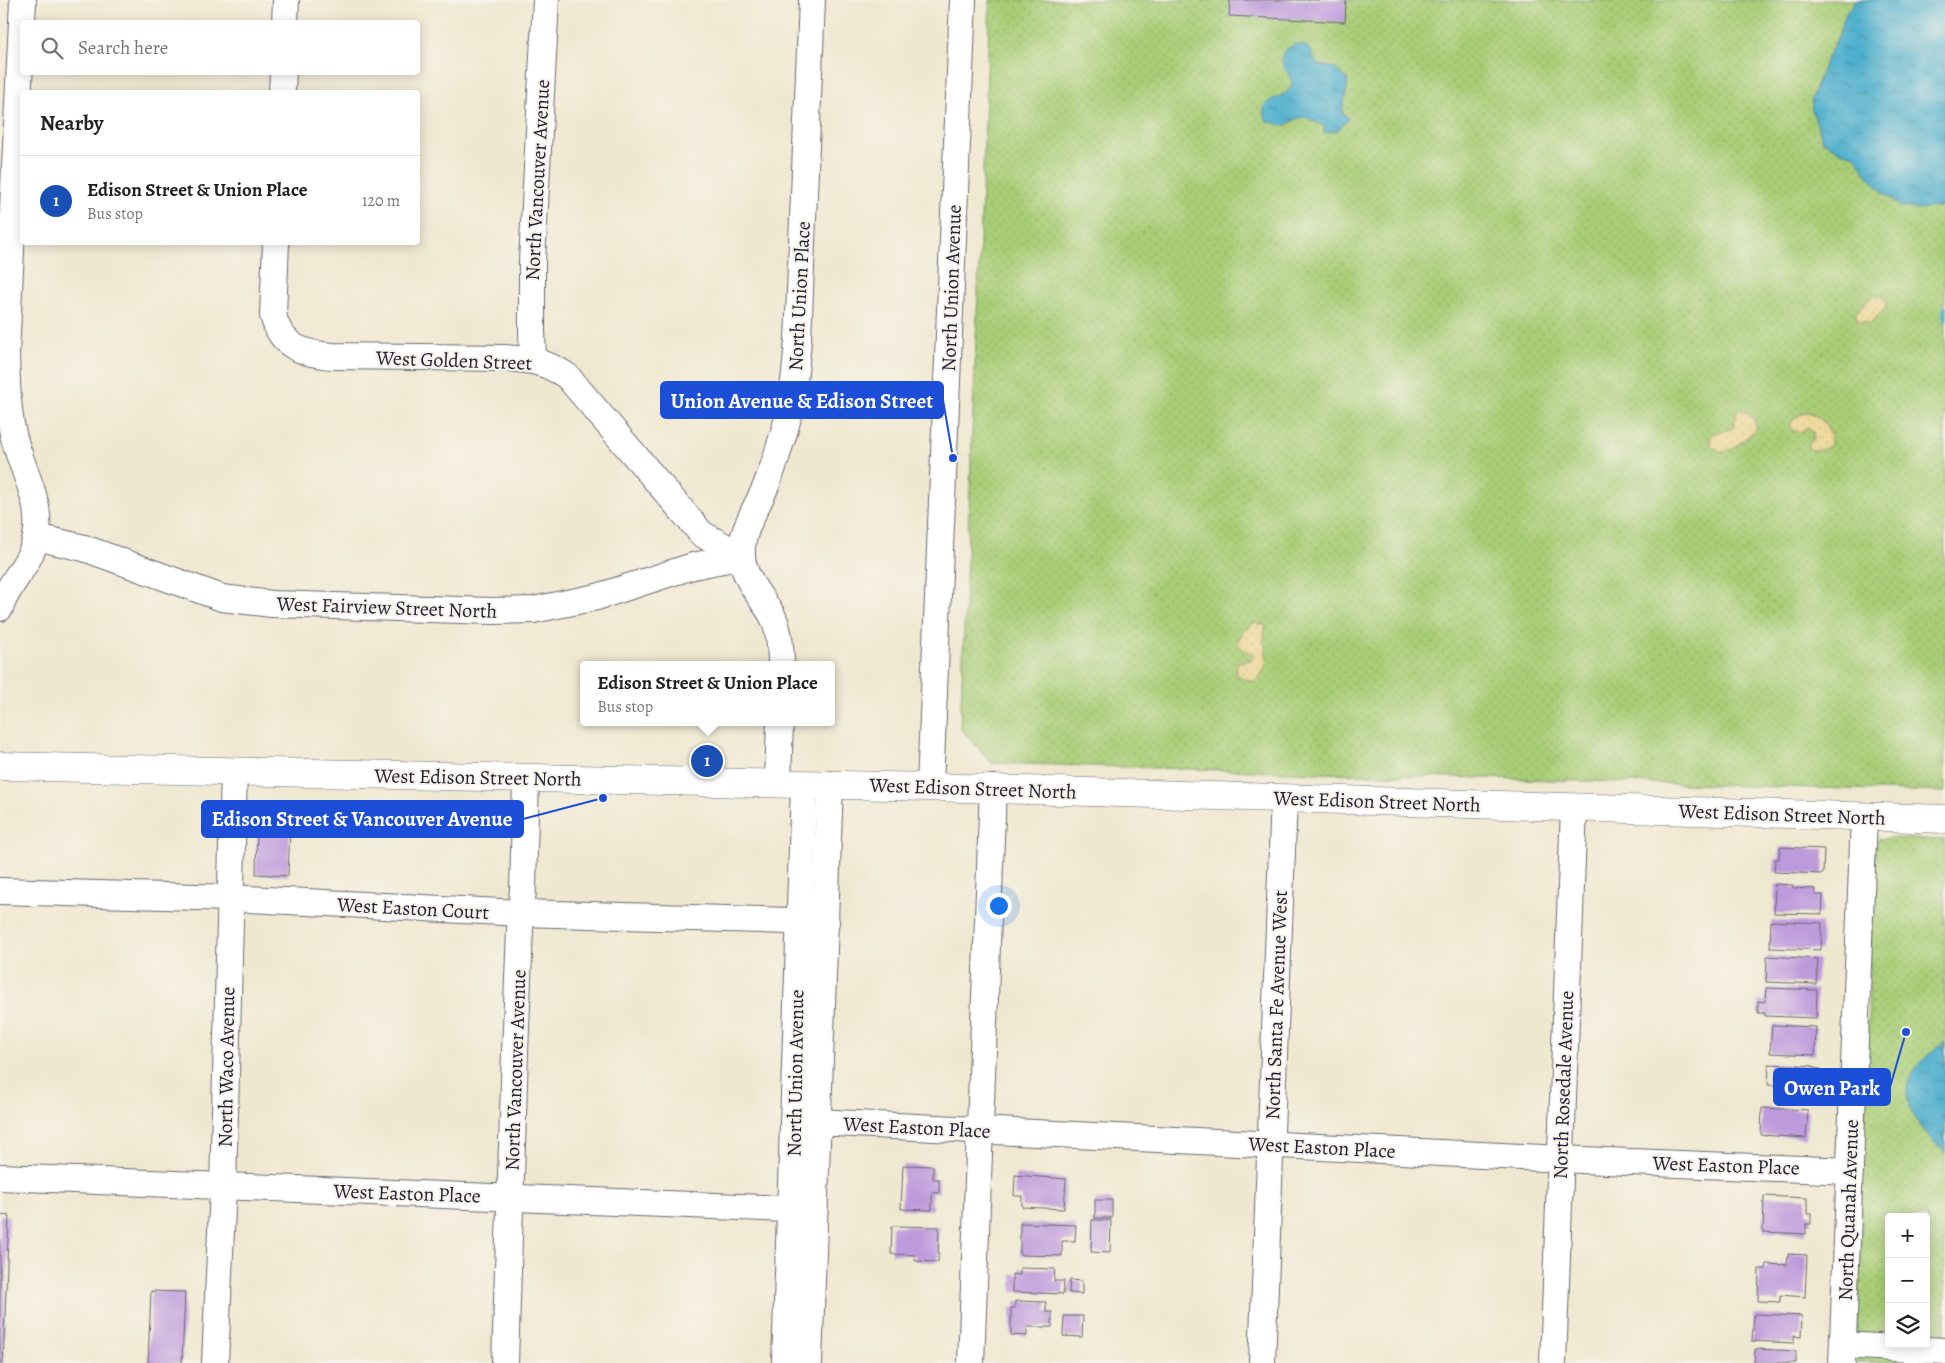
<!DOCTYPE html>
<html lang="en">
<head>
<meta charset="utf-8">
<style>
	body { margin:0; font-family:Alegreya,serif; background:#f2f2f2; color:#222 }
	.controls { position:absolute; right:15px; bottom:15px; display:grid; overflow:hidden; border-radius:5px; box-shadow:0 2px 12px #0003 }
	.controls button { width:45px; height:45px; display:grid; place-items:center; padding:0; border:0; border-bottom:1px solid #e0e0e0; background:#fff; color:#222; font:25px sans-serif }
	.you { position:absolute; left:998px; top:905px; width:18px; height:18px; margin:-12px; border:4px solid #fff; border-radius:50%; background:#1a73e8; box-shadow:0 0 0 8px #1a73e833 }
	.badge { display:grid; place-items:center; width:32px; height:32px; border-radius:50%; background:#d1495b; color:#fff; font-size:16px; font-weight:700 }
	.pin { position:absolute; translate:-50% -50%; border:2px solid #fff; box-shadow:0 1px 5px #0006 }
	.popup { position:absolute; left:580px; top:661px; width:255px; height:65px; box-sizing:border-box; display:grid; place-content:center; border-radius:5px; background:#fff; filter:drop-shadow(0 1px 4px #0005); font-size:16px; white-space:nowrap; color:#767676 }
	.popup b { font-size:19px; color:#222 }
	.popup::after { content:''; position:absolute; left:50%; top:100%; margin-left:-10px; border:10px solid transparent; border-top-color:#fff }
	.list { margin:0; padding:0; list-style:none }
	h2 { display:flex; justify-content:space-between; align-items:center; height:65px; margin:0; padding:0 20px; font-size:21px }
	h2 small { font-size:16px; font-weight:400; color:#767676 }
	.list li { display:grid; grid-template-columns:32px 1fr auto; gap:15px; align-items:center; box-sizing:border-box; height:90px; padding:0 20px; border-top:1px solid #e0e0e0 }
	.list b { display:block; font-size:19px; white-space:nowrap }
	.list p { margin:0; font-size:16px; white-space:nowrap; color:#767676 }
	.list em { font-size:16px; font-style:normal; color:#767676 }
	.icon { flex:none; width:28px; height:28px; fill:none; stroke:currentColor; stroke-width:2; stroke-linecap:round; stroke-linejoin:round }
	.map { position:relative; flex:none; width:1945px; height:1363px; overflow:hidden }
	.search { position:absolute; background:#fff; box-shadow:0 2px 12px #0003; left:20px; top:20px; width:400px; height:55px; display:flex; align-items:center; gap:12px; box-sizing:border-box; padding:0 18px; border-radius:5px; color:#767676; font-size:19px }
	.panel { position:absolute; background:#fff; box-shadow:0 2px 12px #0003; left:20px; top:90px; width:400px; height:155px; border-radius:5px }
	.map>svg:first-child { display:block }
	.green { fill:url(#green-dots); stroke:#657858; fill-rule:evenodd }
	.sand { fill:url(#sand-dots); stroke:#887e6c }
	.water { fill:url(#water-ripples); stroke:#386884 }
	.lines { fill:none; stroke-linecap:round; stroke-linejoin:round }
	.stream { stroke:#4eafcd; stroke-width:5.5 }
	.building { fill:#bd9adc }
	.minor-casing { stroke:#6a676f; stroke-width:28 }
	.major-casing { stroke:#6a676f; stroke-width:29 }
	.minor { stroke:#fff; stroke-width:26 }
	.major { stroke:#fff; stroke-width:28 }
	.labels { text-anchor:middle; stroke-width:4; stroke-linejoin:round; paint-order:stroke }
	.street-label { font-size:20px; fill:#22223b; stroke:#f7f3e8 }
	.leader { fill:none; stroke:#1d4ed8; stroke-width:2 }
	.callout-dot { fill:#1d4ed8; stroke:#f7f3e8; stroke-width:2 }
	.callout { fill:#1d4ed8; stroke:#1d4ed8; stroke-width:2 }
	.callout-label { font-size:21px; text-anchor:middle; font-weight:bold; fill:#fff }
</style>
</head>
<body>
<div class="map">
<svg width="1945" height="1363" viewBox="0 0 1945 1363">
	<defs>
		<pattern id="green-dots" width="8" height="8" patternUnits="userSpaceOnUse" patternTransform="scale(1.25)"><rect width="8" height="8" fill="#a8cd76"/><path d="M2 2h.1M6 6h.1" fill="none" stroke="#90b067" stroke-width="1.8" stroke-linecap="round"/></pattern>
		<pattern id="sand-dots" width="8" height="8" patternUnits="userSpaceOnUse" patternTransform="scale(1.25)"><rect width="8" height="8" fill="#eeda9e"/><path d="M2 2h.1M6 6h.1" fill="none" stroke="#ccbb89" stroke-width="1.8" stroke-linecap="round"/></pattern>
		<pattern id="water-ripples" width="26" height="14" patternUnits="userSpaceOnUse" patternTransform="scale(1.25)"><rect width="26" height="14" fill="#4eafcd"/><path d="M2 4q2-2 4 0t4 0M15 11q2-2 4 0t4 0" fill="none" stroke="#408ea8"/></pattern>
	</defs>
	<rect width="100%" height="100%" fill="#f7f3e8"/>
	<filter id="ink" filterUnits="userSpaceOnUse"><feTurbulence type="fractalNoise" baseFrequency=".02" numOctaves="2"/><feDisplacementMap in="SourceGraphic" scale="10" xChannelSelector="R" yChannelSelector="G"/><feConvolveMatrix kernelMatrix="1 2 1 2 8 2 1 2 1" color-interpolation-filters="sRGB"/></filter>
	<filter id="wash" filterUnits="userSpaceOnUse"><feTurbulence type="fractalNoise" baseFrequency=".0096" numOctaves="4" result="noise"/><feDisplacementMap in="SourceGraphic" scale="20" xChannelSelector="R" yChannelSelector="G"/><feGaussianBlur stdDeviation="1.12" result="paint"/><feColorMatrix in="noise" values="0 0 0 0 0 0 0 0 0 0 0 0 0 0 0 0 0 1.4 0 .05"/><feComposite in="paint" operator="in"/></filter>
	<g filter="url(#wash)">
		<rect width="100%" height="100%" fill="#efe8d0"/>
		<g class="green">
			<polygon points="990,0 1945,0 1945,792 992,763 960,728"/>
			<path d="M1892,838L1945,840V1363H1856L1874,848L1879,839ZM1889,1217H1926V1344H1889Z"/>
		</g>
		<g class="sand">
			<path d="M1874,295C1882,295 1884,298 1887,304L1884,310L1870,323L1857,321L1856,313Z"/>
			<path d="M1740,408L1754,419L1756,426C1752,435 1747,437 1740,443C1728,452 1722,457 1710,444L1711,436C1720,430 1728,432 1734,427L1736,414Z"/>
			<path d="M1808,412C1823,418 1832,428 1831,445C1823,450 1817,452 1807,448L1809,442L1813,439V432L1807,428L1800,432L1794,431L1790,424L1797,416Z"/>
			<path d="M1254,623L1265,625C1266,631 1263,637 1264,642C1268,660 1268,666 1256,681C1248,681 1243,679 1237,675L1236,669L1238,662L1251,660L1254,655C1249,651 1244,651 1239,646L1238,640L1242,636V631Z"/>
		</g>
		<g class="water">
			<polygon points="1856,0 1945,0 1945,206 1916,209 1901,207 1883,192 1867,174 1855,155 1837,150 1823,141 1812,110 1811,99 1826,60 1837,39 1846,13"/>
			<path d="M1295,44C1314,46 1309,52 1318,65L1335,68L1347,79C1350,92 1341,101 1343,114L1349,118L1338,130L1324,133V126C1302,117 1307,112 1285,126L1267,121C1254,95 1286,101 1291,87C1296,72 1265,60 1295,44Z"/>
			<path d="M1945,1041V1153C1924,1130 1892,1103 1915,1070C1922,1059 1935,1050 1945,1041Z"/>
		</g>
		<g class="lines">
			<polyline class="stream" points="1945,309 1945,318"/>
		</g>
		<g id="blocks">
			<g class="building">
				<polygon points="1230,0 1346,0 1345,22 1229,16"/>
				<polygon points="257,828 290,829 288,876 256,874"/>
				<polygon points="1780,847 1824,849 1823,874 1774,872 1775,859 1779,859"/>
				<polygon points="1775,884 1793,885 1793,888 1815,889 1815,895 1823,895 1822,914 1774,913"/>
				<polygon points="1771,921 1822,923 1821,950 1770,948"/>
				<polygon points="1767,956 1818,959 1816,984 1766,982"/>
				<polygon points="1766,988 1817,990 1816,1018 1765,1016 1765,1013 1758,1013 1758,1001 1765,1002"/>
				<polygon points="1772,1025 1816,1027 1815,1055 1770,1053"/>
				<polygon points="1769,1064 1813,1066 1813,1068 1821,1069 1820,1083 1812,1083 1812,1086 1768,1085"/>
				<polygon points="1762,1108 1808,1110 1806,1138 1761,1135"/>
				<polygon points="903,1165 933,1166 933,1179 939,1179 939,1193 932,1192 932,1210 901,1209"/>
				<polygon points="1015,1175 1066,1179 1064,1209 1022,1207 1022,1196 1014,1196"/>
				<polygon points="1764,1196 1807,1198 1807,1214 1811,1214 1811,1224 1806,1224 1806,1234 1763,1232"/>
				<rect x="1095" y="1200" width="17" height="18"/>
				<polygon points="0,1215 9,1216 3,1363 0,1363"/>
				<polygon points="1092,1220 1111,1220 1110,1253 1091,1252"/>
				<polygon points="1020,1223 1076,1225 1075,1241 1062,1241 1062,1256 1020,1255"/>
				<polygon points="892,1226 939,1227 938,1262 915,1261 915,1255 891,1254"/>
				<polygon points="1788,1254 1807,1255 1805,1297 1780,1295 1780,1302 1758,1301 1759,1269 1766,1269 1767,1264 1787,1265"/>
				<polygon points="1020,1268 1055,1269 1054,1281 1064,1281 1063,1294 1012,1292 1012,1274 1020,1275"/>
				<polygon points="1070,1280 1082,1281 1082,1294 1069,1293"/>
				<polygon points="151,1291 185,1292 182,1363 148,1363"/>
				<polygon points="1015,1301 1046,1302 1046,1312 1052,1312 1052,1327 1027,1327 1027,1336 1011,1335 1011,1308 1015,1308"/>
				<polygon points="1754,1314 1802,1316 1801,1337 1794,1336 1794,1343 1752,1341"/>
				<polygon points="1064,1316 1083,1316 1082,1337 1063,1336"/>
				<polygon points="1755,1349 1796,1351 1796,1363 1754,1363"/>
			</g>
		</g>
	</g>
	<g filter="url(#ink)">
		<use href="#blocks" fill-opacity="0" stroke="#6a676f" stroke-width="1"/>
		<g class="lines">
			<g class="minor-casing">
				<g id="minor">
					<polyline points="285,22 286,0"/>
					<polyline points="282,92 283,72"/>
					<path d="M276,242L273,315C281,347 303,354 333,356L505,358C532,360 544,361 567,376L702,534L742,556"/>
					<polyline points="533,360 532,330 532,261 546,0"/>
					<polyline points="36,537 84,548 222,598 272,604 492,611 533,610 597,597 693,566 742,556"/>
					<path d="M0,608C8,583 31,564 36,537C43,503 22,470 14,438C7,410 7,382 6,354L23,0"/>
					<path d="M781,665C781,648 779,627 771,613C760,596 743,577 742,556C740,532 756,509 765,488C771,474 776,459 780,445C792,411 795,376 798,340L812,0"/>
					<polyline points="778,783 780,722"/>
					<polyline points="930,787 963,0"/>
					<polyline points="0,891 230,898 521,913 826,922"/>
					<polyline points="794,1121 1582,1160 1850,1171"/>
					<polyline points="0,1177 813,1210"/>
					<polyline points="1843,1345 1945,1351"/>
					<polyline points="215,1363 223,1187 234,771"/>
					<polyline points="505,1363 515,1052 520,930 523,888 526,778"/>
					<path d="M785,1363C793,1170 797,977 804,784"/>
					<polyline points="809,1363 830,784"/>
					<polyline points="971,1363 993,788"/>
					<polyline points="1262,1363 1284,798"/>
					<polyline points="1553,1363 1574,807"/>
					<polyline points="1842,1363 1864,817"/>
				</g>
			</g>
			<g class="major-casing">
				<polyline id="major" points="0,766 930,787 1945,819"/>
			</g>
			<use href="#minor" class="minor"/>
			<use href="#major" class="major"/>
		</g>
	</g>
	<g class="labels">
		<g class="street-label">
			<text transform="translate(537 180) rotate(-87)" y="7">North Vancouver Avenue</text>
			<text transform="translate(951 288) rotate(-88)" y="7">North Union Avenue</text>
			<text transform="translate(799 296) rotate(-87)" y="7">North Union Place</text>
			<text transform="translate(454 360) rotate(2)" y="7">West Golden Street</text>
			<text transform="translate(387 607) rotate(2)" y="7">West Fairview Street North</text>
			<text transform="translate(478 777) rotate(1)" y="7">West Edison Street North</text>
			<text transform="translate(973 788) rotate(2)" y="7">West Edison Street North</text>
			<text transform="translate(1377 801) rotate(2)" y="7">West Edison Street North</text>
			<text transform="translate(1782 814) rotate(2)" y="7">West Edison Street North</text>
			<text transform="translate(413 908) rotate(3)" y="7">West Easton Court</text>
			<text transform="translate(1276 1005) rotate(-88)" y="7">North Santa Fe Avenue West</text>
			<text transform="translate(226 1067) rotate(-89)" y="7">North Waco Avenue</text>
			<text transform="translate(515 1070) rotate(-88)" y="7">North Vancouver Avenue</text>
			<text transform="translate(795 1073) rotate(-89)" y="7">North Union Avenue</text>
			<text transform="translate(1563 1085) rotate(-88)" y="7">North Rosedale Avenue</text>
			<text transform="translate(917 1127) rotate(3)" y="7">West Easton Place</text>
			<text transform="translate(1322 1147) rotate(3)" y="7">West Easton Place</text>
			<text transform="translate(1726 1165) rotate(2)" y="7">West Easton Place</text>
			<text transform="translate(407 1193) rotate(2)" y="7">West Easton Place</text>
			<text transform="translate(1848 1210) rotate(-88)" y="7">North Quanah Avenue</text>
		</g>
	</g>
	<path class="leader" d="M953 458L943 400M603 798L523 819M1906 1032L1890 1087"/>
	<g class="callout-dot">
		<circle cx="953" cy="458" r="5"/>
		<circle cx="603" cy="798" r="5"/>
		<circle cx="1906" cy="1032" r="5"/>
	</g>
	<g class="callout">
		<rect x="661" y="382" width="282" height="36" rx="5"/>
		<rect x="202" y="801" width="321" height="36" rx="5"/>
		<rect x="1774" y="1069" width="116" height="36" rx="5"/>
	</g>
	<g class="callout-label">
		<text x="802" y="408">Union Avenue &amp; Edison Street</text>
		<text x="362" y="826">Edison Street &amp; Vancouver Avenue</text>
		<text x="1832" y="1095">Owen Park</text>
	</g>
</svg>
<div class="controls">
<button>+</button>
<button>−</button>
<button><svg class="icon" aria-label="layers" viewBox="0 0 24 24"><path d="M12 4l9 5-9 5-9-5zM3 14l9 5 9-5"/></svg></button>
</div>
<div class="you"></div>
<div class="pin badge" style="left:707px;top:761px;background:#1a4fb4">1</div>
<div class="popup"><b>Edison Street &amp; Union Place</b>Bus stop</div>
<div class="search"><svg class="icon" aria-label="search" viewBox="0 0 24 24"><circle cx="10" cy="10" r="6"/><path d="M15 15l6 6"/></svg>Search here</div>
<section class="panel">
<h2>Nearby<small></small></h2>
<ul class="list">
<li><span class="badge" style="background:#1a4fb4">1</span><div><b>Edison Street &amp; Union Place</b><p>Bus stop</p></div><em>120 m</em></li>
</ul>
</section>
</div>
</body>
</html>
